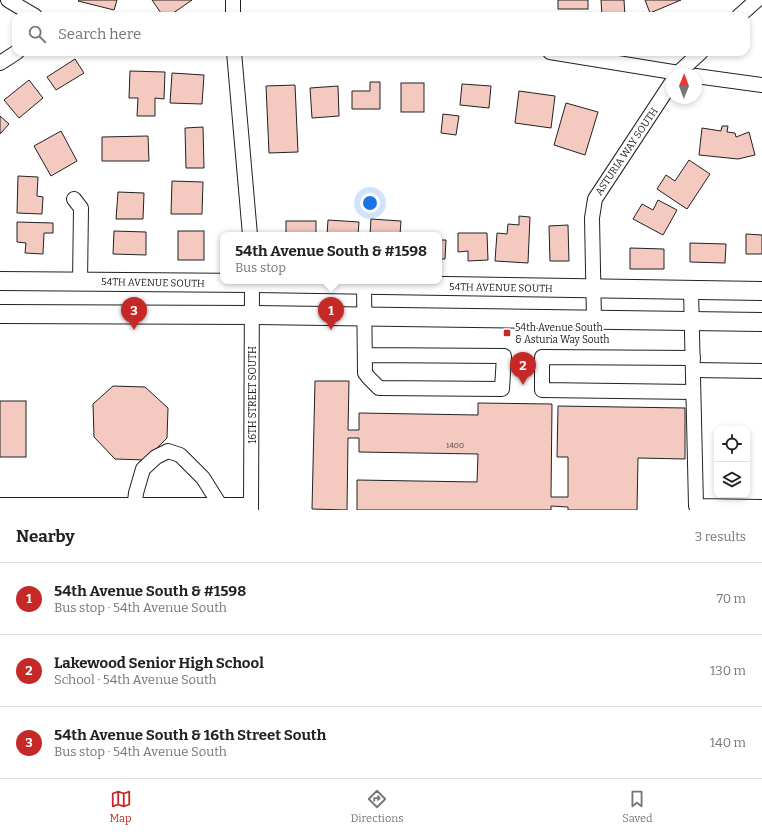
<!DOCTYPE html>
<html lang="en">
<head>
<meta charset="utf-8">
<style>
	body { margin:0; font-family:Bitter,serif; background:#f6f6f6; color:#222 }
	.controls { position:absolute; right:12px; bottom:12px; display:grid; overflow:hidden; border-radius:8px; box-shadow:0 2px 6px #0003 }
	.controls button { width:36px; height:36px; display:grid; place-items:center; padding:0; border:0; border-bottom:1px solid #e0e0e0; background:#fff; color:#222; font:20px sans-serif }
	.compass { position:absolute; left:666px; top:68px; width:36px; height:36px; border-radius:50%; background:#fff; box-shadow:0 2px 6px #0003; rotate:1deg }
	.you { position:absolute; left:370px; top:203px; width:14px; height:14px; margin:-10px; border:3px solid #fff; border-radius:50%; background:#1a73e8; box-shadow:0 0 0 6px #1a73e833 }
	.badge { display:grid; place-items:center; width:26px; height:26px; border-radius:50%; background:#c62828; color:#fff; font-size:13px; font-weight:700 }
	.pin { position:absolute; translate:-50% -33px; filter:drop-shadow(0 1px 2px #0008) }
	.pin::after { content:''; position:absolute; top:21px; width:14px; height:12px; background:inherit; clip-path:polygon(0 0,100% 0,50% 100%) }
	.popup { position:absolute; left:220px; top:232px; width:222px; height:52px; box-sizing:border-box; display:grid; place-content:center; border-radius:8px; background:#fff; filter:drop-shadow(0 1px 3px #0005); font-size:13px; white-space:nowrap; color:#767676 }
	.popup b { font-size:15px; color:#222 }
	.popup::after { content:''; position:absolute; left:50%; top:100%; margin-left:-8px; border:8px solid transparent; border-top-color:#fff }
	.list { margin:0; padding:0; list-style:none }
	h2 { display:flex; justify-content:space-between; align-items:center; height:52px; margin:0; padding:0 16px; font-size:17px }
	h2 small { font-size:13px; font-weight:400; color:#767676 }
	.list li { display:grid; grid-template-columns:26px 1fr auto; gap:12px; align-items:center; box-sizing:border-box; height:72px; padding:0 16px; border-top:1px solid #e0e0e0 }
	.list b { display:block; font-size:15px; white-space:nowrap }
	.list p { margin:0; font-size:13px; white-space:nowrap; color:#767676 }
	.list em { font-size:13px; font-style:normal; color:#767676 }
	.icon { flex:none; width:22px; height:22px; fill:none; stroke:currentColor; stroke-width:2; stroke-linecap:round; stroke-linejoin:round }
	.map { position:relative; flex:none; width:762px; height:510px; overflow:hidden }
	.search { position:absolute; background:#fff; box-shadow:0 2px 6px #0003; left:12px; right:12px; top:12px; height:44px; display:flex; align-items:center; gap:10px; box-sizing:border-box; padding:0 14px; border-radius:12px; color:#767676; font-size:15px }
	.sheet { height:268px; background:#fff }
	nav { display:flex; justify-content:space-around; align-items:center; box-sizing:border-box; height:56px; border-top:1px solid #e0e0e0; background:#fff; font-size:11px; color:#767676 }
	nav a { display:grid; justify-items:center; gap:2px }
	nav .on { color:#c62828 }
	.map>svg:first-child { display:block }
	.building { fill:#f3c9c0; stroke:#222 }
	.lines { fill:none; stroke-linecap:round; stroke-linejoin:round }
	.minor-casing { stroke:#222; stroke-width:16 }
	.major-casing { stroke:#222; stroke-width:20 }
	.minor { stroke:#fff; stroke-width:14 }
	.major { stroke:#fff; stroke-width:18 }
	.poi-dot { fill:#c62828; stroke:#fff; stroke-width:1.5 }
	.labels { text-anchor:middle; stroke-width:3; stroke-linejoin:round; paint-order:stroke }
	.number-label { font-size:8px; fill:#564c4a }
	.street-label { font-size:10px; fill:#222; stroke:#fff }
	.poi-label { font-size:10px; fill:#222; stroke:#fff; text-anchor:start }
</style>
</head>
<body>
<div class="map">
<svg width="762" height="510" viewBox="0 0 762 510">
	<rect width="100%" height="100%" fill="#fff"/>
	<g class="building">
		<polygon points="79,0 117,0 114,10 78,1"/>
		<polygon points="152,0 192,0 169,16 163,16"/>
		<rect x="558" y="0" width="30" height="9"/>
		<polygon points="601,0 624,0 625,16 602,16"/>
		<polygon points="645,0 681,0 650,13"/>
		<polygon points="75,59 84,73 56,90 47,77"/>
		<polygon points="130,71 165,72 164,99 155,98 155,116 137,116 138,98 129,98"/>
		<polygon points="172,73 204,75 202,104 170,103"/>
		<polygon points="29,80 43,98 19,118 4,100"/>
		<polygon points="370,82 380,82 380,109 352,109 352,91 370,91"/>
		<rect x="401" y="83" width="23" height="29"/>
		<polygon points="462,84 491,86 489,108 460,105"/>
		<polygon points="295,85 298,152 269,153 266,86"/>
		<polygon points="338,86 339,116 312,118 310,88"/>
		<polygon points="519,91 555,96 551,128 515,123"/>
		<polygon points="566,103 598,112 585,155 554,145"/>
		<polygon points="443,114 459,116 456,135 441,133"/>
		<polygon points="0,116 9,124 0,134"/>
		<polygon points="722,126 728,126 727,132 735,133 736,137 749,132 755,155 738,159 699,155 702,128 721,131"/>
		<polygon points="203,127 204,168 186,168 185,128"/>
		<polygon points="61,131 77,161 51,176 34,146"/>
		<polygon points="148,136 149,161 102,161 102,137"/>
		<polygon points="689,160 710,174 687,209 657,189 666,175 675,181"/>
		<polygon points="18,176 38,177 37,196 43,197 42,214 17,213"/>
		<polygon points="172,181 203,182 202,214 171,214"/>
		<polygon points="118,192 144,193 143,219 116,219"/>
		<polygon points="658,200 677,210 663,235 633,219 642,204 653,210"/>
		<polygon points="519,216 530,217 528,263 495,261 497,233 507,234 508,224 519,225"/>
		<polygon points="371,219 401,221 400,235 370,235"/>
		<polygon points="328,220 359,222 358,235 327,235"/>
		<rect x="286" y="221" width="30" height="14"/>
		<polygon points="17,222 53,223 53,233 44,233 43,254 25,253 26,243 17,242"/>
		<polygon points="568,225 569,261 550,261 549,226"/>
		<polygon points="114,231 146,232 146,255 113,254"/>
		<rect x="178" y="231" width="26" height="29"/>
		<polygon points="458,233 487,233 488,260 468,261 468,251 458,252"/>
		<polygon points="746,234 762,235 762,254 746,254"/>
		<polygon points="439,240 446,240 445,259 439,259"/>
		<polygon points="690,243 726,244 725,263 690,262"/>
		<polygon points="630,248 664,249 664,269 630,269"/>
		<polygon points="315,381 349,381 348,430 359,430 359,413 478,415 478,403 552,404 551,497 568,497 568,457 557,457 558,406 685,408 685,459 638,458 637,510 568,510 568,507 551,506 551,510 357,510 357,480 477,482 478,454 359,452 359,438 348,438 347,510 312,509"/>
		<polygon points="113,386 145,387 168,408 167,438 145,460 115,459 94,437 93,404"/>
		<rect x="0" y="401" width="26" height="56"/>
	</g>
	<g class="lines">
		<g class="minor-casing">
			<g id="minor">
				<polyline points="8,0 35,16"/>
				<polyline points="233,0 233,16"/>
				<polyline points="739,16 757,0"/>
				<polyline points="234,52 250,235"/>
				<polyline points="550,52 685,74"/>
				<polyline points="0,63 17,52"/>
				<polyline points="677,74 701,52"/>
				<polyline points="696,76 762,85"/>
				<polyline points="74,199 81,208 80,282"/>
				<polyline points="364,285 365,373 369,378 379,388 502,389 504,356 365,355"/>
				<polyline points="691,290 696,506 762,507"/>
				<polyline points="594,320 592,218 595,199 672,82"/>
				<polyline points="694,370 762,371"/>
				<polyline points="693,392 542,390 542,357 693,358"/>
				<polyline points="0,505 251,505"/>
				<polyline points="134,510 136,493 143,469 156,457 168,451 180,455 203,478 220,505"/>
				<polyline points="251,510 252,281"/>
			</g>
		</g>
		<g class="major-casing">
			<g id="major">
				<polyline points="0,281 252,283 762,291"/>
				<polyline points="0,314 253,315 762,322"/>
			</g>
		</g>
		<use href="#minor" class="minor"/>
		<use href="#major" class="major"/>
	</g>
	<rect class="poi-dot" x="503" y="329" width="8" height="8" rx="2"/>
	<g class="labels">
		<g class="number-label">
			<text x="455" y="448">1400</text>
		</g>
		<g class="street-label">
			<text transform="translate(626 151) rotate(-56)" y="4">ASTURIA WAY SOUTH</text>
			<text transform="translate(153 282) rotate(1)" y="4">54TH AVENUE SOUTH</text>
			<text transform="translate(501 287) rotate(1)" y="4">54TH AVENUE SOUTH</text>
			<text transform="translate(252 395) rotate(-90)" y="4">16TH STREET SOUTH</text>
		</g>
		<g class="poi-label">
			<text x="515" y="331">54th Avenue South<tspan x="515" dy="12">&amp; Asturia Way South</tspan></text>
		</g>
	</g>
</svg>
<div class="controls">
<button><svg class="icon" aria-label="locate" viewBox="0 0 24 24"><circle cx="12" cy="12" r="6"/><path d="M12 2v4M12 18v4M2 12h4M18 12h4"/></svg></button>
<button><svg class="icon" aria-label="layers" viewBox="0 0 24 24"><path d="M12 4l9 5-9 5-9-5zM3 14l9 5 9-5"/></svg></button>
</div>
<svg class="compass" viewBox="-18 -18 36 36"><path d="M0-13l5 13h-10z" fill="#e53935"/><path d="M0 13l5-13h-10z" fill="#767676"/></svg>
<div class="you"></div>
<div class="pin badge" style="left:331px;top:330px">1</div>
<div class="popup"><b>54th Avenue South &amp; #1598</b>Bus stop</div>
<div class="pin badge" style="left:523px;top:385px">2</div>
<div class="pin badge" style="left:134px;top:330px">3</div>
<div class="search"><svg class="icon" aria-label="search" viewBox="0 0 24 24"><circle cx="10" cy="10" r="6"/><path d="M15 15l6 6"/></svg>Search here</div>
</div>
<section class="sheet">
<h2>Nearby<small>3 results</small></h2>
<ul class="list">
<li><span class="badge">1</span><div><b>54th Avenue South &amp; #1598</b><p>Bus stop · 54th Avenue South</p></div><em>70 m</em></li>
<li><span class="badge">2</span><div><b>Lakewood Senior High School</b><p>School · 54th Avenue South</p></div><em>130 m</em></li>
<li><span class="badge">3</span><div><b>54th Avenue South &amp; 16th Street South</b><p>Bus stop · 54th Avenue South</p></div><em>140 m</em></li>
</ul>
</section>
<nav>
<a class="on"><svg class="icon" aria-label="map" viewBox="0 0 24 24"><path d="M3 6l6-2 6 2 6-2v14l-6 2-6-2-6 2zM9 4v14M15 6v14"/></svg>Map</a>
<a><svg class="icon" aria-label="directions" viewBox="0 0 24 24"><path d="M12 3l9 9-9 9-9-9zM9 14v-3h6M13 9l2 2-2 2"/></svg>Directions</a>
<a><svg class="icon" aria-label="saved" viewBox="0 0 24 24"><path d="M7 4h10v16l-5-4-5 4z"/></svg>Saved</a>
</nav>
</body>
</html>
